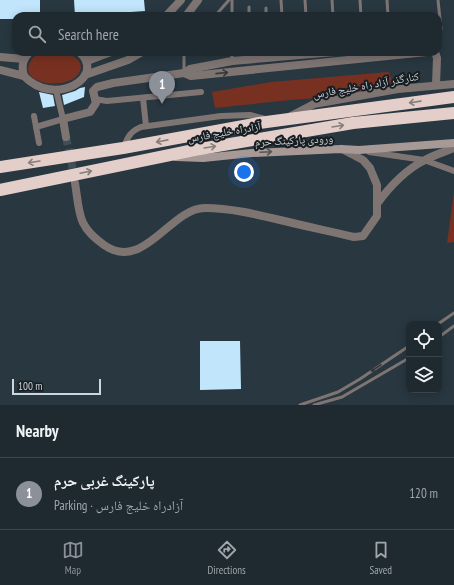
<!DOCTYPE html>
<html lang="en">
<head>
<meta charset="utf-8">
<style>
	body { margin:0; font-family:"PT Sans Narrow","Noto Naskh Arabic",sans-serif; background:#263138; color:#f1f3f6 }
	.controls { position:absolute; right:12px; bottom:12px; display:grid; overflow:hidden; border-radius:8px; box-shadow:0 2px 10px #0003 }
	.controls button { width:36px; height:36px; display:grid; place-items:center; padding:0; border:0; border-bottom:1px solid #3c454c; background:#1e2930; color:#f1f3f6; font:20px sans-serif }
	.scale { position:absolute; left:12px; bottom:10px; width:89px; box-sizing:border-box; padding-left:4px; border:2px solid #cdd6db; border-top:0; font-size:11px; line-height:14px; white-space:nowrap; color:#cdd6db; -webkit-text-stroke:3px #171d21; paint-order:stroke }
	.you { position:absolute; left:244px; top:172px; width:14px; height:14px; margin:-10px; border:3px solid #fff; border-radius:50%; background:#1a73e8; box-shadow:0 0 0 6px #1a73e833 }
	.badge { display:grid; place-items:center; width:26px; height:26px; border-radius:50%; background:#8c9099; color:#fff; font-size:13px; font-weight:700 }
	.pin { position:absolute; translate:-50% -33px; filter:drop-shadow(0 1px 2px #0008) }
	.pin::after { content:''; position:absolute; top:21px; width:14px; height:12px; background:inherit; clip-path:polygon(0 0,100% 0,50% 100%) }
	.list { margin:0; padding:0; list-style:none }
	h2 { display:flex; justify-content:space-between; align-items:center; height:52px; margin:0; padding:0 16px; font-size:17px }
	h2 small { font-size:13px; font-weight:400; color:#a1a6ab }
	.list li { display:grid; grid-template-columns:26px 1fr auto; gap:12px; align-items:center; box-sizing:border-box; height:72px; padding:0 16px; border-top:1px solid #3c454c }
	.list b { display:block; font-size:15px; white-space:nowrap }
	.list p { margin:0; font-size:13px; white-space:nowrap; color:#a1a6ab }
	.list em { font-size:13px; font-style:normal; color:#a1a6ab }
	.icon { flex:none; width:22px; height:22px; fill:none; stroke:currentColor; stroke-width:2; stroke-linecap:round; stroke-linejoin:round }
	.map { position:relative; flex:none; width:454px; height:405px; overflow:hidden }
	.search { position:absolute; background:#1e2930; box-shadow:0 2px 10px #0003; left:12px; right:12px; top:12px; height:44px; display:flex; align-items:center; gap:10px; box-sizing:border-box; padding:0 14px; border-radius:12px; color:#a1a6ab; font-size:15px }
	.sheet { height:124px; background:#1e2930 }
	nav { display:flex; justify-content:space-around; align-items:center; box-sizing:border-box; height:56px; border-top:1px solid #3c454c; background:#1e2930; font-size:11px; color:#a1a6ab }
	nav a { display:grid; justify-items:center; gap:2px }
	nav .on { color:#8c9099 }
	.map>svg:first-child { display:block }
	.green { fill:#783121 }
	.building { fill:#c1e5fb }
	.lines { fill:none; stroke-linecap:round; stroke-linejoin:round }
	.tertiary-tunnel { stroke:#414f57; stroke-width:8; stroke-dasharray:8 4; stroke-linecap:butt }
	.service { stroke:#7e7573; stroke-width:3 }
	.minor { stroke:#7e7573; stroke-width:6 }
	.tertiary { stroke:#7e7573; stroke-width:8 }
	.secondary { stroke:#a79996; stroke-width:8 }
	.motorway { stroke:#e3cec9; stroke-width:12 }
	.oneway { stroke:#36373a }
	.oneway2 { stroke:#877e7d }
	.oneway3 { stroke:#585556 }
	.labels { text-anchor:middle; stroke-width:4; stroke-linejoin:round; paint-order:stroke }
	.street-label { font-size:11px; fill:#cdd6db; stroke:#171d21 }
</style>
</head>
<body>
<div class="map">
<svg width="454" height="405" viewBox="0 0 454 405">
	<rect width="100%" height="100%" fill="#283740"/>
	<g class="green">
		<path d="M45,52C51,52 58,51 64,52C73,55 86,62 79,73C68,91 18,85 30,62C33,56 39,53 45,52Z"/>
		<polygon points="389,72 392,80 388,88 361,95 290,100 215,108 212,92 271,82"/>
		<polygon points="454,192 454,242 447,243"/>
	</g>
	<g class="building">
		<polygon points="0,0 40,0 40,16 16,16 16,19 0,19"/>
		<polygon points="74,0 144,0 145,11 75,16"/>
		<polygon points="85,87 84,97 64,105 62,95 75,91 80,88"/>
		<polygon points="39,92 53,95 55,106 43,108"/>
		<polygon points="200,341 240,341 241,389 200,390"/>
	</g>
	<g class="lines">
		<polyline class="tertiary-tunnel" points="66,137 75,180"/>
		<g class="service">
			<polyline points="281,0 282,16"/>
			<polyline points="305,0 306,16"/>
			<polyline points="332,0 333,16"/>
			<polyline points="360,0 361,16"/>
			<polyline points="387,0 388,16"/>
			<polyline points="438,0 441,29"/>
			<polyline points="266,8 266,16"/>
			<polyline points="215,16 229,0"/>
			<polyline points="232,16 232,0"/>
			<polyline points="249,16 249,7"/>
			<polyline points="184,52 184,72"/>
			<polyline points="248,59 248,52"/>
			<polyline points="232,60 232,52"/>
			<polyline points="438,324 454,313"/>
			<polyline points="439,337 454,326"/>
			<polyline points="300,405 338,392 360,379 409,346"/>
			<polyline points="314,405 342,397 409,358"/>
		</g>
		<g class="minor">
			<polyline points="143,98 146,126"/>
			<polyline points="94,99 107,101 201,92"/>
			<polyline points="34,116 39,143"/>
			<polyline points="36,127 63,119 56,90"/>
			<path d="M124,148C127,137 131,131 141,127L221,116L250,115L265,119"/>
			<polyline points="369,152 424,160 454,171"/>
		</g>
		<g class="tertiary">
			<polyline points="166,16 181,0"/>
			<polyline points="186,16 198,0"/>
			<path d="M30,52C23,59 21,65 24,76C54,108 108,77 79,52"/>
			<polyline points="435,52 437,58 436,85"/>
			<polyline points="0,57 24,59"/>
			<polyline points="87,61 111,52"/>
			<polyline points="0,70 24,76"/>
			<polyline points="184,73 191,76 427,52"/>
			<polyline points="85,75 128,60 142,52"/>
			<polyline points="289,117 314,104 398,89 454,84"/>
			<polyline points="66,137 63,119 90,112 96,103 93,91 97,87 113,83 184,73 190,69 232,61 335,52"/>
			<path d="M75,183C80,214 77,226 104,245C144,273 170,208 205,208C230,208 255,214 280,220C304,226 329,231 354,237L363,236L377,216V185L370,168L363,160L342,149"/>
			<path d="M377,204C390,186 405,170 425,160C434,155 444,152 454,148"/>
		</g>
		<polyline class="secondary" points="176,157 203,158 252,153 341,149 359,150 454,143"/>
		<g class="motorway">
			<polyline points="0,167 123,148 259,123 454,97"/>
			<polyline points="0,190 194,150 353,123 454,113"/>
		</g>
	</g>
	<defs><path id="oneway-shaft" d="M-6 0H5M1.5-3L5.5 0L1.5 3" fill="none" stroke-width="1.6" stroke-linecap="round" stroke-linejoin="round"/></defs>
	<g class="oneway">
		<use href="#oneway-shaft" transform="translate(222 73) rotate(-6)"/>
		<use href="#oneway-shaft" transform="translate(376 368) rotate(147)"/>
	</g>
	<g class="oneway2">
		<use href="#oneway-shaft" transform="translate(415 102) rotate(172)"/>
		<use href="#oneway-shaft" transform="translate(338 126) rotate(-9)"/>
		<use href="#oneway-shaft" transform="translate(162 141) rotate(169)"/>
		<use href="#oneway-shaft" transform="translate(210 147) rotate(-9)"/>
		<use href="#oneway-shaft" transform="translate(34 162) rotate(171)"/>
		<use href="#oneway-shaft" transform="translate(86 172) rotate(-12)"/>
	</g>
	<use class="oneway3" href="#oneway-shaft" transform="translate(266 152) rotate(-3)"/>
	<g class="labels">
		<g class="street-label">
			<text transform="translate(366 85) rotate(-10)" y="4">کنارگذر آزاد راه خلیج فارس</text>
			<text transform="translate(224 132) rotate(-10)" y="4">آزادراه خلیج فارس</text>
			<text transform="translate(294 140) rotate(-3)" y="4">ورودی پارکینگ حرم</text>
		</g>
	</g>
</svg>
<div class="controls">
<button><svg class="icon" aria-label="locate" viewBox="0 0 24 24"><circle cx="12" cy="12" r="6"/><path d="M12 2v4M12 18v4M2 12h4M18 12h4"/></svg></button>
<button><svg class="icon" aria-label="layers" viewBox="0 0 24 24"><path d="M12 4l9 5-9 5-9-5zM3 14l9 5 9-5"/></svg></button>
</div>
<div class="scale">100 m</div>
<div class="you"></div>
<div class="pin badge" style="left:162px;top:104px">1</div>
<div class="search"><svg class="icon" aria-label="search" viewBox="0 0 24 24"><circle cx="10" cy="10" r="6"/><path d="M15 15l6 6"/></svg>Search here</div>
</div>
<section class="sheet">
<h2>Nearby<small></small></h2>
<ul class="list">
<li><span class="badge">1</span><div><b>پارکینگ غربی حرم</b><p>Parking · آزادراه خلیج فارس</p></div><em>120 m</em></li>
</ul>
</section>
<nav>
<a class="on"><svg class="icon" aria-label="map" viewBox="0 0 24 24"><path d="M3 6l6-2 6 2 6-2v14l-6 2-6-2-6 2zM9 4v14M15 6v14"/></svg>Map</a>
<a><svg class="icon" aria-label="directions" viewBox="0 0 24 24"><path d="M12 3l9 9-9 9-9-9zM9 14v-3h6M13 9l2 2-2 2"/></svg>Directions</a>
<a><svg class="icon" aria-label="saved" viewBox="0 0 24 24"><path d="M7 4h10v16l-5-4-5 4z"/></svg>Saved</a>
</nav>
</body>
</html>
